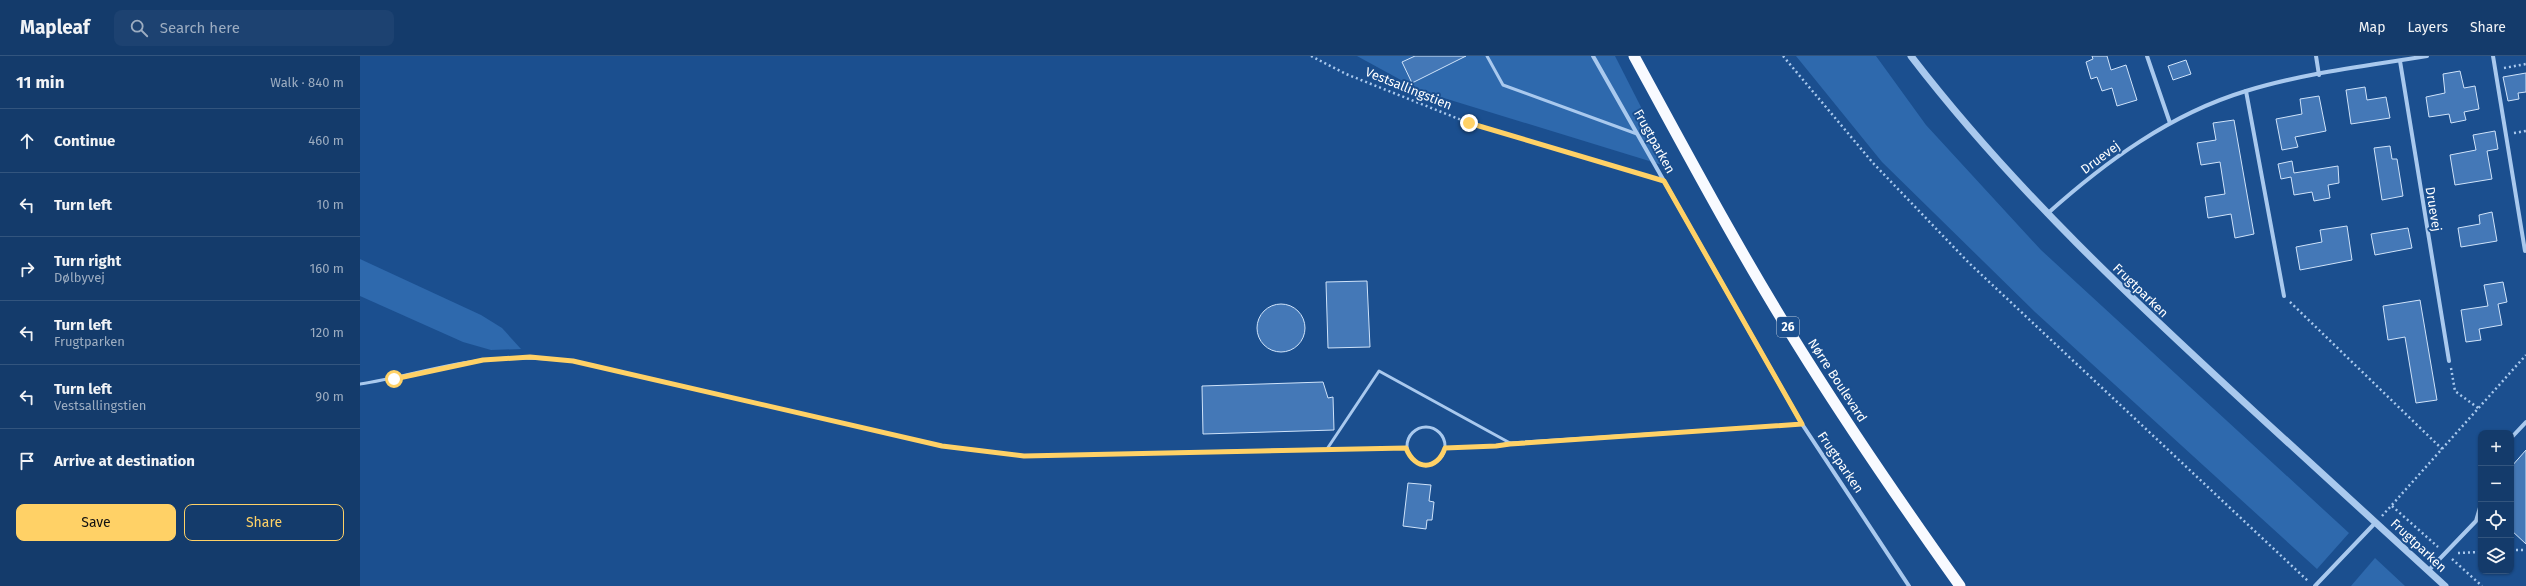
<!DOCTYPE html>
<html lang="en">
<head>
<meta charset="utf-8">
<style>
	body { margin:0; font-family:"Fira Sans",sans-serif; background:#1d4271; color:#f1f3f6 }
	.controls { position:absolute; right:12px; bottom:12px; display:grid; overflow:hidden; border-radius:8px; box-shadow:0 1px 3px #0004 }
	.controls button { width:36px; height:36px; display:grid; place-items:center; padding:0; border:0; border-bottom:1px solid #33557e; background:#143b6b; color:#f1f3f6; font:20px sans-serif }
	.stop { position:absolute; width:12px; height:12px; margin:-9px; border:3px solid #ffd166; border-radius:50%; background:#fff }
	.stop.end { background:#ffd166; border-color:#fff; box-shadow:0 1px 4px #0008 }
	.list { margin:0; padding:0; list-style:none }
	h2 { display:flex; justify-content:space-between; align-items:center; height:52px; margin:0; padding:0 16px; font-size:17px }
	h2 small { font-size:13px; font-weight:400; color:#9dadc1 }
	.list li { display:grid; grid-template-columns:26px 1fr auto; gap:12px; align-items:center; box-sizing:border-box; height:64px; padding:0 16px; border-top:1px solid #33557e }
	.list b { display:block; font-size:15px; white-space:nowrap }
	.list p { margin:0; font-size:13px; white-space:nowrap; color:#9dadc1 }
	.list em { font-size:13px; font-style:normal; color:#9dadc1 }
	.actions { display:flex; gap:8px; padding:12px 16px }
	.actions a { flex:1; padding:9px 0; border:1px solid #ffd166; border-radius:8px; text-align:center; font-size:14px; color:#ffd166 }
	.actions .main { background:#ffd166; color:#111 }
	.icon { flex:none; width:22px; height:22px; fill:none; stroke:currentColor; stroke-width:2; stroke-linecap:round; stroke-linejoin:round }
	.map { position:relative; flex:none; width:2166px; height:530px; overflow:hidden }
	header { display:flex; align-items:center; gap:24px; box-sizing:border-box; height:56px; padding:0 20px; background:#143b6b; border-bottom:1px solid #33557e }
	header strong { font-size:19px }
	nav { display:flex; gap:22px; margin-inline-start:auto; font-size:14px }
	.search { width:280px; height:36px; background:#1d4271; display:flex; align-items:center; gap:10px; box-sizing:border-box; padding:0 14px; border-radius:8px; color:#9dadc1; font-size:15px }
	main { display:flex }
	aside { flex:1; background:#143b6b }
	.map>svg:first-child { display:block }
	.green { fill:#2e69ad }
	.building { fill:#4478b7; stroke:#cfe3fa }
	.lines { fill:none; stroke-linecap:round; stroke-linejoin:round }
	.path { stroke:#a9c9ee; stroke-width:2.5; stroke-dasharray:2 3; stroke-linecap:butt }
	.service { stroke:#a9c9ee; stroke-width:3 }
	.minor { stroke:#a9c9ee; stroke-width:4 }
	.tertiary { stroke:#a9c9ee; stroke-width:7 }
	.trunk { stroke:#f8faff; stroke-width:11 }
	.route { stroke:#ffd166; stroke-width:5 }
	.labels { text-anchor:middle; stroke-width:4; stroke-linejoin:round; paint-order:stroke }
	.shield { fill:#1b4f8f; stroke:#bbcadd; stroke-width:1 }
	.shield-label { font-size:12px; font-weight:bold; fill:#fff }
	.street-label { font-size:13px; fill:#fff; stroke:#1b4f8f }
</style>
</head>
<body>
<header>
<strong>Mapleaf</strong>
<div class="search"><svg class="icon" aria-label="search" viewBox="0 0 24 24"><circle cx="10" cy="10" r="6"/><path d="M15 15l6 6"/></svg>Search here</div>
<nav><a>Map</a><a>Layers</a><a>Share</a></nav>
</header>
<main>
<aside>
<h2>11 min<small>Walk · 840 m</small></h2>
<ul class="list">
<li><svg class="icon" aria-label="ahead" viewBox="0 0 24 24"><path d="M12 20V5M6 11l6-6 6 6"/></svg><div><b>Continue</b></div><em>460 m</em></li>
<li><svg class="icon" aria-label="left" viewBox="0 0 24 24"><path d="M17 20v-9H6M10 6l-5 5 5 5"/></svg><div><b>Turn left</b></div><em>10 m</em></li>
<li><svg class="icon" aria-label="right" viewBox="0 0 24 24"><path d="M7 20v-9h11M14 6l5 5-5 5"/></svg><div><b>Turn right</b><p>Dølbyvej</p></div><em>160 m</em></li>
<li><svg class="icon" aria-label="left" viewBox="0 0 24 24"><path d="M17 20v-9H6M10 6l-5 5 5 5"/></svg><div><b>Turn left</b><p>Frugtparken</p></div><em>120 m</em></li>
<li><svg class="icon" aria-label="left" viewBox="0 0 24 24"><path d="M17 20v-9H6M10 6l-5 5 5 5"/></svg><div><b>Turn left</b><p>Vestsallingstien</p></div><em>90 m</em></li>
<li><svg class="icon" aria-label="arrive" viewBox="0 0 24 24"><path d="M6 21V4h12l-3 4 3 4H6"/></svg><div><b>Arrive at destination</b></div></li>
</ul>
<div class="actions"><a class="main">Save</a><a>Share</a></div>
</aside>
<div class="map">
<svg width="2166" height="530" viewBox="0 0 2166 530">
	<rect width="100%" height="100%" fill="#1b4f8f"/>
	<g class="green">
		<polygon points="997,0 1255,0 1312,112 1061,35"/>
		<polygon points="1436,0 1516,0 1566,69 1681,194 1989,477 1957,513 1675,256 1522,106"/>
		<polygon points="0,203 121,259 142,272 161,293 131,294 103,286 0,240"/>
		<polygon points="2015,502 2045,530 1991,530"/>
	</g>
	<g class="building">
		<polygon points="1055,0 1106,0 1052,27 1042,6"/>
		<polygon points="1732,0 1747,0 1751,14 1766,9 1777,44 1757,50 1752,32 1742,35 1737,21 1731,23 1726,6 1733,3"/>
		<polygon points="1826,4 1831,18 1813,24 1808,10"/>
		<polygon points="2100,15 2104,32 2115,30 2119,53 2104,56 2106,64 2091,67 2089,58 2069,61 2066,41 2085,37 2083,18"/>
		<polygon points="2166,17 2166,36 2158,37 2159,43 2148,45 2143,21"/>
		<polygon points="2005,31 2007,44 2026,41 2030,62 1991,68 1986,34"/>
		<polygon points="1959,40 1966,75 1935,81 1938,91 1922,94 1916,63 1942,58 1940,43"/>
		<polygon points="1874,64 1894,178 1875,182 1871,158 1848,162 1845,141 1865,138 1860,106 1841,109 1837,87 1856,84 1853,67"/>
		<polygon points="2135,75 2138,93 2127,95 2132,123 2095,129 2090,99 2116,94 2113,79"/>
		<polygon points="2030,90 2032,103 2037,103 2043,140 2022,144 2014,92"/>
		<polygon points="1932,105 1934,117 1978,110 1979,127 1968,129 1970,142 1954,145 1952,136 1934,139 1931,121 1921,123 1918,108"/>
		<polygon points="2132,156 2137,185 2101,191 2098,172 2120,168 2119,159"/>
		<polygon points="1987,170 1992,204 1940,214 1936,191 1962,186 1960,174"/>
		<polygon points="2048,172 2052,192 2015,199 2011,178"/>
		<polygon points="1007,225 1010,291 968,292 966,226"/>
		<polygon points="2143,226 2147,246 2138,248 2142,269 2119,273 2121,284 2106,286 2101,254 2128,250 2124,229"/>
		<polygon points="2060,244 2077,344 2056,347 2045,281 2028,284 2023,250"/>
		<circle cx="921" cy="272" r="24"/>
		<polygon points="963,326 968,342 973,341 974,374 843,378 842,330"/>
		<polygon points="2166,394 2166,488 2151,474 2151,411"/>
		<polygon points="1048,427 1071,429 1069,445 1074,446 1072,464 1067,464 1066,473 1043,470"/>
	</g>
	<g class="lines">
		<g class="path">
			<polyline points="951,0 986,18 1109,67 1292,122"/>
			<polyline points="1423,0 1513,107 1609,207 1948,525"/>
			<polyline points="2144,12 2166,8"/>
			<polyline points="2154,77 2166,75"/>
			<polyline points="1930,246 2082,393"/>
			<polyline points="2091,312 2095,335 2118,352"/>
			<polyline points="2032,450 2078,491"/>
			<polyline points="2022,460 2166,299"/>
			<polyline points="2151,494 2166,494"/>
			<polyline points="2098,497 2121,496"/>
			<polyline points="2092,503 2122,530"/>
		</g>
		<g class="service">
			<polyline points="1127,0 1143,29 1277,78"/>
			<path d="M0,328C41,322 84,308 124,304C154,300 183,302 213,305L582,390L664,400L967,393L1019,315L1150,387"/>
			<circle cx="1066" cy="390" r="19"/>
			<polyline points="1085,392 1136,390 1150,387 1442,368"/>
			<polyline points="967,393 1046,392"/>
		</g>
		<g class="minor">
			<polyline points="1233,0 1442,368 1549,530"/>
			<polyline points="1787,0 1810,67"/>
			<polyline points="1956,0 1959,19"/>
			<polyline points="2133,0 2165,195"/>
			<polyline points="2040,5 2089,305"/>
			<polyline points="1886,35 1924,240"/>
			<path d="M1687,158C1745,106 1810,58 1886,35C1944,17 2007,10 2067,0"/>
			<polyline points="2151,382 2166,366"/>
			<polyline points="2068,515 2116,465 2121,448"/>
			<polyline points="1955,530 2016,466"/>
		</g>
		<path class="tertiary" d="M1551,0C1653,133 1775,246 1898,359C1961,416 2023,473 2085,530"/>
		<path class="trunk" d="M1274,0C1330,103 1386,208 1449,307C1497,383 1548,457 1600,530"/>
	</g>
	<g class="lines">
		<path class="route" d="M34,323L123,304L170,301L213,305L582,390L664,400L1046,392C1055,415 1077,415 1085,392L1136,390L1150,388L1442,368L1304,125L1109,67"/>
	</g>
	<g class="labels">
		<rect class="shield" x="1417" y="261" width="22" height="20" rx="3"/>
		<g class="shield-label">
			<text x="1428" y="275">26</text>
		</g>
		<g class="street-label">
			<text transform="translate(1049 32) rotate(22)" y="5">Vestsallingstien</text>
			<text transform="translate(1295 85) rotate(61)" y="5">Frugtparken</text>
			<text transform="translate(1740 101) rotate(-37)" y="5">Druevej</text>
			<text transform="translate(2074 153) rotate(81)" y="5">Druevej</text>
			<text transform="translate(1781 234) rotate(44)" y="5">Frugtparken</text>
			<text transform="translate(1478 324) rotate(57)" y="5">Nørre Boulevard</text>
			<text transform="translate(1481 406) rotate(56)" y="5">Frugtparken</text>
			<text transform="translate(2059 489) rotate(43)" y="5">Frugtparken</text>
		</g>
	</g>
</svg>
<div class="controls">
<button>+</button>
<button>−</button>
<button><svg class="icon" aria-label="locate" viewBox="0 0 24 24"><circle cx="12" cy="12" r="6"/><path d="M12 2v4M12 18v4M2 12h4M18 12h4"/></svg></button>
<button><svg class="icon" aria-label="layers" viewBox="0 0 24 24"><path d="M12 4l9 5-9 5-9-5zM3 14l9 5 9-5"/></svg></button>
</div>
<div class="stop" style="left:34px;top:323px"></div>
<div class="stop end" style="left:1109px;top:67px"></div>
</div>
</main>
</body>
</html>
